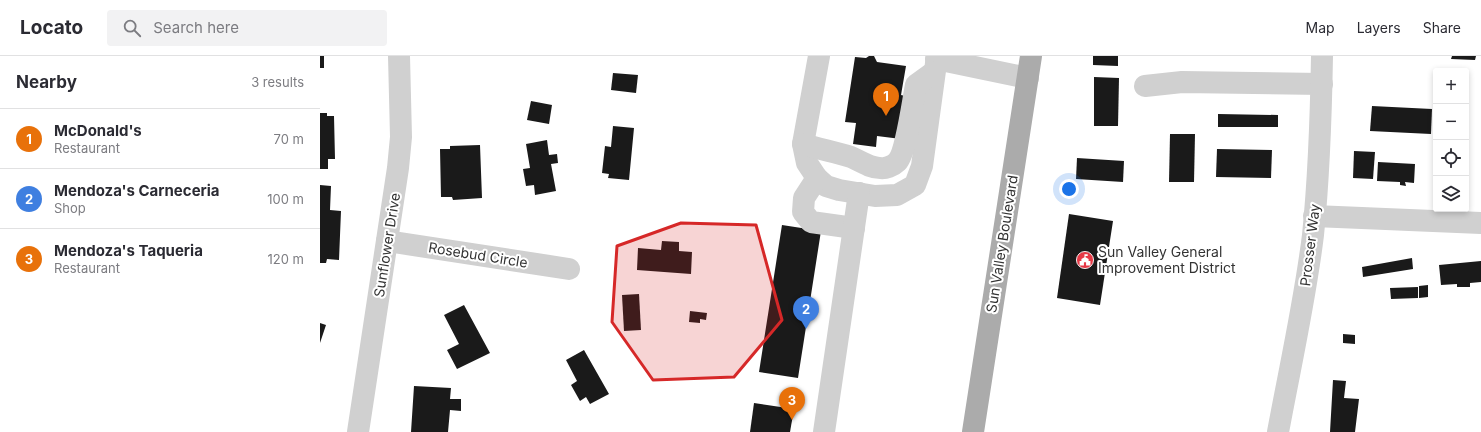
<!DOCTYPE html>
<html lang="en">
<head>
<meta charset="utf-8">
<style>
	body { margin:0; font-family:Inter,sans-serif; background:#f2f2f3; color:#2b2b33 }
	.controls { position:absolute; right:12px; top:12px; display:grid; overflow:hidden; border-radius:4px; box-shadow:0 2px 6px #0003 }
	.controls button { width:36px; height:36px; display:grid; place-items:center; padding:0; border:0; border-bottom:1px solid #e1e1e2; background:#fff; color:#2b2b33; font:20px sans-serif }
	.you { position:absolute; left:749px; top:133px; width:14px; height:14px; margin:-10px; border:3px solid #fff; border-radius:50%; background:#1a73e8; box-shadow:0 0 0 6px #1a73e833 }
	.badge { display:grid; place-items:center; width:26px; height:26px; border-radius:50%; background:#e63946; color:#fff; font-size:13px; font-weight:700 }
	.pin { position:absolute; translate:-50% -33px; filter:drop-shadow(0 1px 2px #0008) }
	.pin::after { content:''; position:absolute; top:21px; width:14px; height:12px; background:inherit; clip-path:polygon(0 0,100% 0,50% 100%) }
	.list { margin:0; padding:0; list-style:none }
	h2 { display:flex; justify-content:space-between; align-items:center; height:52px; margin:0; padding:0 16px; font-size:17px }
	h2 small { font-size:13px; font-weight:400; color:#7c7c81 }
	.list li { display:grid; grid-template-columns:26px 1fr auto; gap:12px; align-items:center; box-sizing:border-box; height:60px; padding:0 16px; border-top:1px solid #e1e1e2 }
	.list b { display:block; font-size:15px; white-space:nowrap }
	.list p { margin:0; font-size:13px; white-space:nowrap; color:#7c7c81 }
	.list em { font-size:13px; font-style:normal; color:#7c7c81 }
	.icon { flex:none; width:22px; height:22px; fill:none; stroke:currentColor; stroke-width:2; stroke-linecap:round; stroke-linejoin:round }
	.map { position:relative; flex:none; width:1161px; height:376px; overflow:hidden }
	header { display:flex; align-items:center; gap:24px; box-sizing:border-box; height:56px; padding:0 20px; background:#fff; border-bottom:1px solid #e1e1e2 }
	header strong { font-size:19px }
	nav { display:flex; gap:22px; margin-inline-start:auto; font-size:14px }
	.search { width:280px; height:36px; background:#f2f2f3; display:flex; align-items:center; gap:10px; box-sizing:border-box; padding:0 14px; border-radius:4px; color:#7c7c81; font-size:15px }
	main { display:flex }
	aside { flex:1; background:#fff }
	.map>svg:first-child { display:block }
	.building { fill:#1a1a1a }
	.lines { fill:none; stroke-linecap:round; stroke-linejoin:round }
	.minor { stroke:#d0d0d0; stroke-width:22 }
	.major { stroke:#ababab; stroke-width:22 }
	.marked { fill:#d62828; fill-opacity:0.2; stroke:#d62828; stroke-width:3; stroke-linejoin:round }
	.labels { text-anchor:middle; stroke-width:4; stroke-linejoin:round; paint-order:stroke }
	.street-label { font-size:14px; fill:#333; stroke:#fff }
	.poi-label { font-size:14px; fill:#333; stroke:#fff; text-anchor:start }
</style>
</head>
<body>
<header>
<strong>Locato</strong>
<div class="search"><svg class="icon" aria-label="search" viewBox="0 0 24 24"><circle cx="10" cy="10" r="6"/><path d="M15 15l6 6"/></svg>Search here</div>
<nav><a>Map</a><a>Layers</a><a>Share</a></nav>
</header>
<main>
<aside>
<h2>Nearby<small>3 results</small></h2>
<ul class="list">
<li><span class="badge" style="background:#e8710a">1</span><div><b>McDonald's</b><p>Restaurant</p></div><em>70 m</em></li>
<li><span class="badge" style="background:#3f7fe0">2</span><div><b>Mendoza's Carneceria</b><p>Shop</p></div><em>100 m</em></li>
<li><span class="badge" style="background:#e8710a">3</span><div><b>Mendoza's Taqueria</b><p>Restaurant</p></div><em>120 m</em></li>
</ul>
</aside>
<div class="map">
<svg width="1161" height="376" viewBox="0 0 1161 376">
	<rect width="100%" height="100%" fill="#fff"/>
	<g class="building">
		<rect x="0" y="0" width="4" height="12"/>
		<polygon points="549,0 554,0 557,6 586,10 581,39 585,40 581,83 557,80 556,91 533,88 536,67 525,66 535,1 546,2"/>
		<polygon points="773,0 798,0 798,10 773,9"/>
		<polygon points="1132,0 1156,0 1155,4 1131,3"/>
		<polygon points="293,17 318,19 316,37 291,34"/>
		<polygon points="774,21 799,22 798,70 774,70"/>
		<polygon points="1146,28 1149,28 1149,38 1146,37"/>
		<polygon points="211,45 232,49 229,68 207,64"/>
		<polygon points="1052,50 1112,53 1111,78 1050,75"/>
		<polygon points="0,57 7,57 7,60 14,60 15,103 8,103 8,113 0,113"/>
		<polygon points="898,58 958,59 958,71 898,71"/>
		<polygon points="293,70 314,72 309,124 288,122 289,118 282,117 285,90 291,91"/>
		<polygon points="850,78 875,78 874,126 849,126"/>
		<polygon points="227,84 229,99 237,98 238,107 231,108 236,135 215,139 214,129 206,130 203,113 210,112 206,88"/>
		<polygon points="160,89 162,142 133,144 132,141 121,141 120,93 130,93 130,90"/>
		<polygon points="897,93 952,94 951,122 896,121"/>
		<polygon points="1034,95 1055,96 1053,123 1033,122"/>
		<polygon points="757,102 804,105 803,126 756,123"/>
		<polygon points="1058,106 1095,108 1094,127 1085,126 1086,130 1080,129 1080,126 1057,125"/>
		<polygon points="0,129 11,130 10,154 21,155 19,204 7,203 6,207 0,207"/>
		<polygon points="749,158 793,165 780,249 737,242"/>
		<polygon points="462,169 501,175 478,322 439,316"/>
		<polygon points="342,185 359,186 359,195 372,196 371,218 317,214 318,192 341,194"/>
		<polygon points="1092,202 1093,213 1043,221 1042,211"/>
		<polygon points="1161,205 1161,226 1150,227 1150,231 1137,231 1137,228 1121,229 1119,209"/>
		<polygon points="1108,229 1108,241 1099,242 1099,230"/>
		<polygon points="1098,231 1098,242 1071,243 1070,232"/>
		<polygon points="319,238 321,274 304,275 302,239"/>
		<polygon points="144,249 170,297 137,313 127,294 139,288 124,259"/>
		<polygon points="370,255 387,257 386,264 380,263 380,267 369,266"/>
		<polygon points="0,267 6,269 0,287"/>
		<polygon points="1023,278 1035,279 1035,288 1023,287"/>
		<polygon points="264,294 289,338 270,348 266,341 260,345 251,329 257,325 246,304"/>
		<polygon points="1013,324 1026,325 1024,342 1039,343 1035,376 1010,376"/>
		<polygon points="94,330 131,332 130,343 141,343 141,355 130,354 128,376 91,376"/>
		<polygon points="434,347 474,353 470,376 430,376"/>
	</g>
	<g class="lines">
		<g class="minor">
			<polyline points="499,0 483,88 487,107 497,122 506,130 519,134 555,140 577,139 595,129 602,110 617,0"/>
			<polyline points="616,3 708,22"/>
			<polyline points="825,30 862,26 1002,28"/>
			<path d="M483,88C499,93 515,96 531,101C540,105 550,112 560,112C565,113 573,110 577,106C586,97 593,44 596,29L614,16"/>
			<polyline points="497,122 484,142 483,156 491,166 534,172"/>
			<polyline points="994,160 1161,167"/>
			<polyline points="67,185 249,213"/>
			<polyline points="38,376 78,112 81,81 79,0"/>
			<polyline points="504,376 539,137"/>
			<path d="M958,376C970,311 985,245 993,179C999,120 1001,60 1002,0"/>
		</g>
		<polyline class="major" points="653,376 711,0"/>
	</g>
	<path class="marked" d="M361,167L436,169L462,264L414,321L333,324L292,266L297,190Z"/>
	<defs>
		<g id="civic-disc" transform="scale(0.9)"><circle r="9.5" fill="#e63946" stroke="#fff"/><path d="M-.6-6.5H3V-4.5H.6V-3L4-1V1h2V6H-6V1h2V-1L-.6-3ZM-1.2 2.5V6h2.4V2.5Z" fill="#fff"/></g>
	</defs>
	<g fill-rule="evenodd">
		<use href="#civic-disc" x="765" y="204"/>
	</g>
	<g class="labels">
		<g class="street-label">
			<text transform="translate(682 188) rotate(-81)" y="5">Sun Valley Boulevard</text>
			<text transform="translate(67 189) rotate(-81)" y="5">Sunflower Drive</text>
			<text transform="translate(990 189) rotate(-83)" y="5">Prosser Way</text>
			<text transform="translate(158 199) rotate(9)" y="5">Rosebud Circle</text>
		</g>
		<g class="poi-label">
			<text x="778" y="201">Sun Valley General<tspan x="778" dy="16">Improvement District</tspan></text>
		</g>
	</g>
</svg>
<div class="controls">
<button>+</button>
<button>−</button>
<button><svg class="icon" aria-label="locate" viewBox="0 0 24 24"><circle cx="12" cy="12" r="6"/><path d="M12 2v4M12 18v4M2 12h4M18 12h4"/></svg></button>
<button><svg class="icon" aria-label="layers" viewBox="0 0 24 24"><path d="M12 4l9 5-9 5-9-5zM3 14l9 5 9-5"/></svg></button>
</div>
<div class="you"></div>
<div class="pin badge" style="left:566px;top:60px;background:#e8710a">1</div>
<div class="pin badge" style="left:486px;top:273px;background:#3f7fe0">2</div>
<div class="pin badge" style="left:472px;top:364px;background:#e8710a">3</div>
</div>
</main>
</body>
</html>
